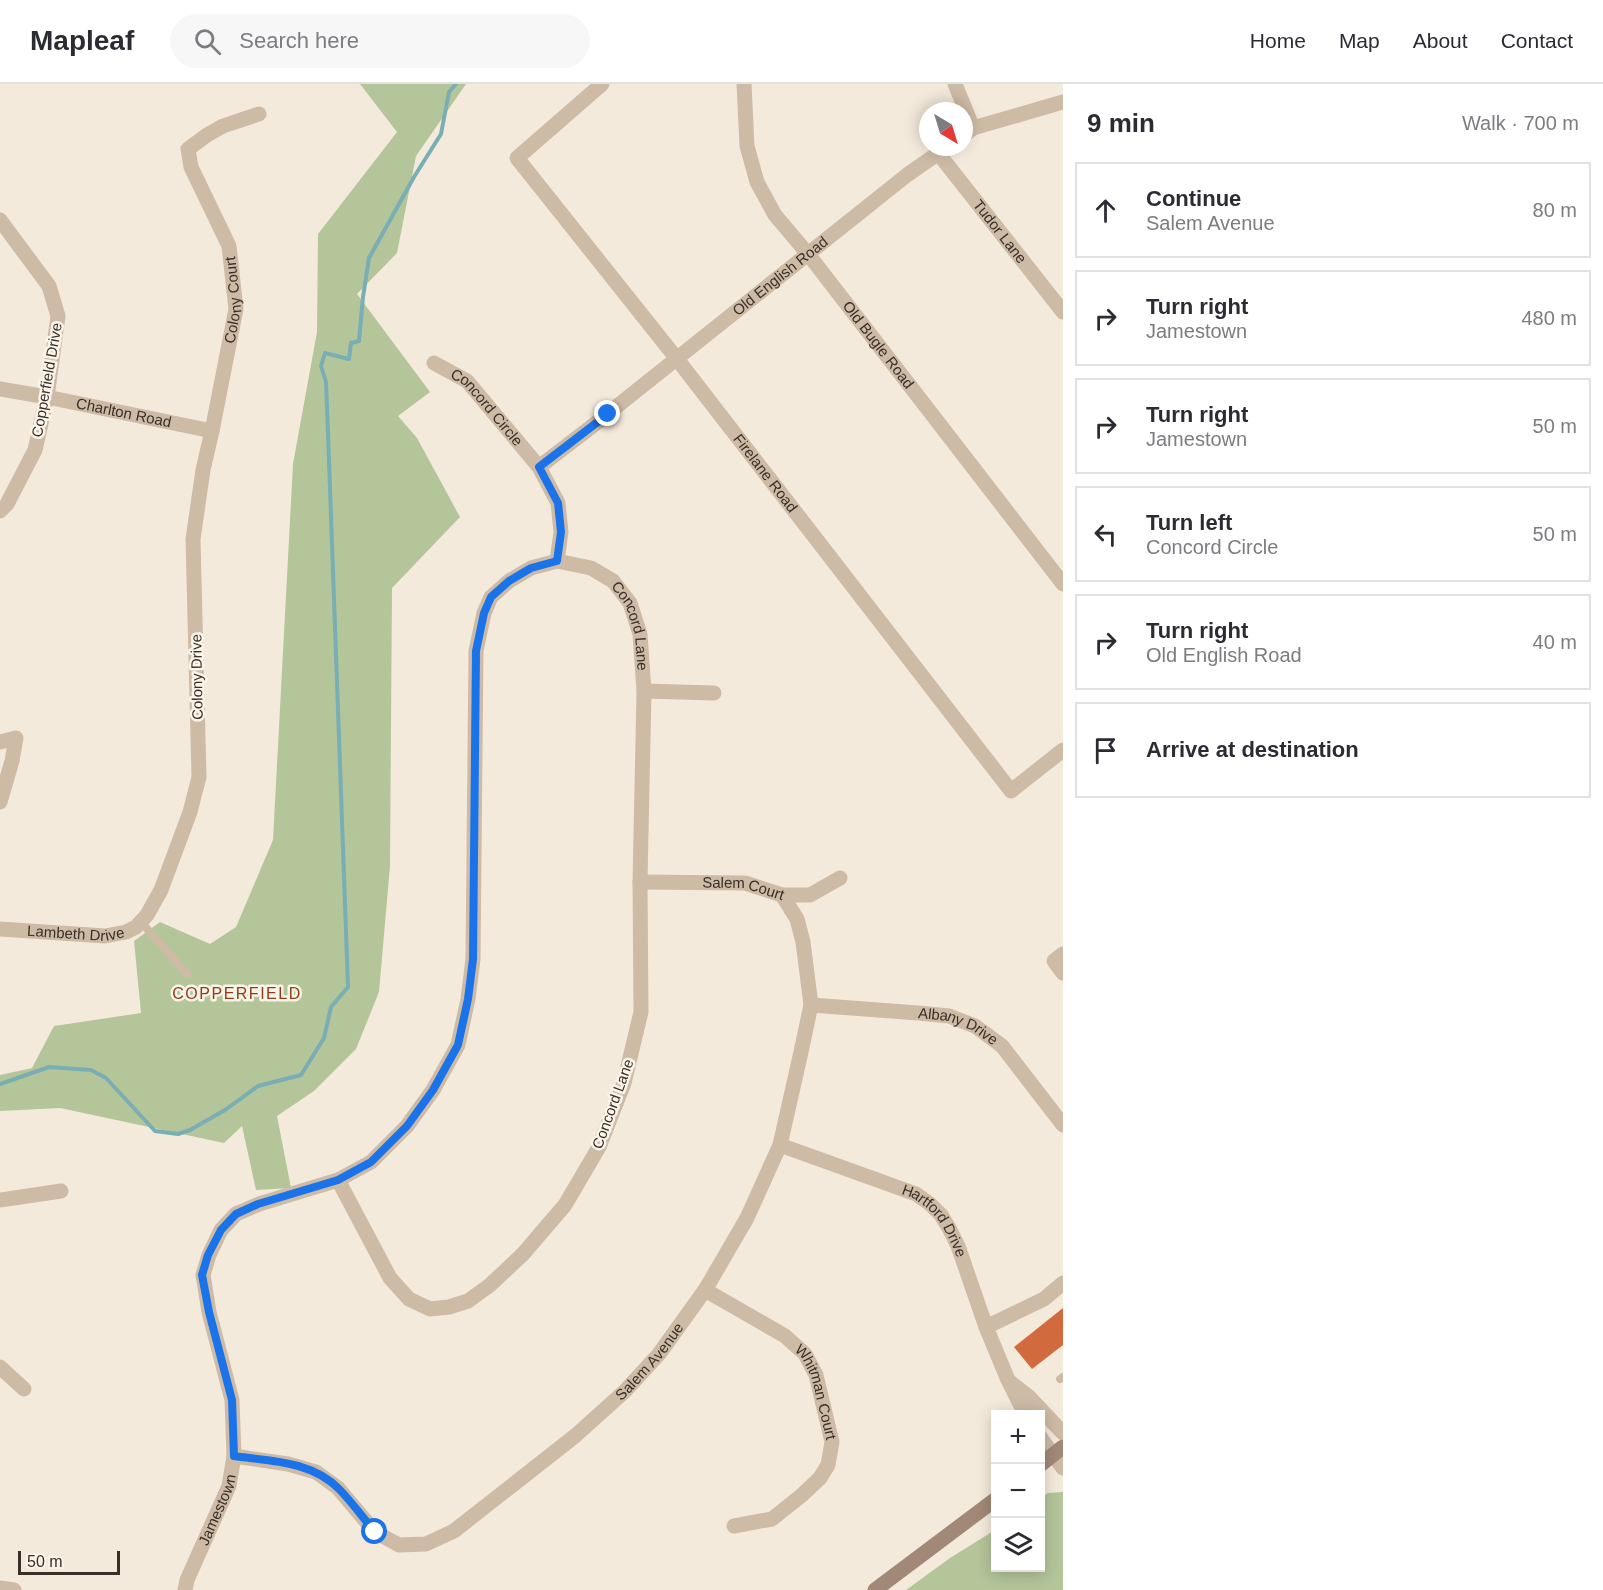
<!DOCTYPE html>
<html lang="en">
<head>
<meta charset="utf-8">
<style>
	body { margin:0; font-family:Helvetica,sans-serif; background:#f7f7f7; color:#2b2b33 }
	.controls { position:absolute; right:18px; bottom:18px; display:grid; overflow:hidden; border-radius:0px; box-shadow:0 3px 15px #0003 }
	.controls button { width:54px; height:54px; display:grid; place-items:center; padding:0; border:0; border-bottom:2px solid #e1e1e2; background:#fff; color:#2b2b33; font:30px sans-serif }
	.compass { position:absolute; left:919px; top:18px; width:54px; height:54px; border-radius:50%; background:#fff; box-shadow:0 3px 15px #0003; rotate:142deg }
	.scale { position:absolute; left:18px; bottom:15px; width:102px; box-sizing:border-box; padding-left:6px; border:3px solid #392e28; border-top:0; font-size:16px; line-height:21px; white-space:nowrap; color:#392e28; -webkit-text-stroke:4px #fbf4e9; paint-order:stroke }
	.stop { position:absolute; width:18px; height:18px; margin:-14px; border:4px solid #1a73e8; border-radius:50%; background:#fff }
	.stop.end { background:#1a73e8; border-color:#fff; box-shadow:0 2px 6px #0008 }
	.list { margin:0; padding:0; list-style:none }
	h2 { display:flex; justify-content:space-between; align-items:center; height:78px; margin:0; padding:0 24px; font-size:26px }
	h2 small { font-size:20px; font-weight:400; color:#7c7c81 }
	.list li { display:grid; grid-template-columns:39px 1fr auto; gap:18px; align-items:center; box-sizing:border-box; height:96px; margin:0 12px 12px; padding:0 12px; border:2px solid #e1e1e2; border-radius:0px }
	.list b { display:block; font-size:22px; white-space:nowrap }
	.list p { margin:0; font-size:20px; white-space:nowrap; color:#7c7c81 }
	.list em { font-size:20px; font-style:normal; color:#7c7c81 }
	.icon { flex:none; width:33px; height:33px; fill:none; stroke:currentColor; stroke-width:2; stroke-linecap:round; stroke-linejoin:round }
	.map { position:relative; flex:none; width:1063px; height:1506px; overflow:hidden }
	header { display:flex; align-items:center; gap:36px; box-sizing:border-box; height:84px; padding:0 30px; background:#fff; border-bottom:2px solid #e1e1e2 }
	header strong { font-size:28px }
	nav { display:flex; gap:33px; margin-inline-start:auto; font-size:21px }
	.search { width:420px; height:54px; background:#f7f7f7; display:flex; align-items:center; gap:15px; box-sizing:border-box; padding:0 21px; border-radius:33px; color:#7c7c81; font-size:22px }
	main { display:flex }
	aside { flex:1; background:#fff }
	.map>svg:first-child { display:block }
	.green { fill:#b4c59a }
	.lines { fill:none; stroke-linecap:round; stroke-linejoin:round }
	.stream { stroke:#78aeb4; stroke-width:4 }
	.building { fill:#d16a3d }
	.service { stroke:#cebba6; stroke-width:8 }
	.minor { stroke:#cebba6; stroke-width:15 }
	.secondary { stroke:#a28977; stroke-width:15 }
	.route { stroke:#1a73e8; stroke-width:8 }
	.labels { text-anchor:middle; stroke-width:5; stroke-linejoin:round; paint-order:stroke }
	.street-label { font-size:15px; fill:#392e28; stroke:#fbf4e9 }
	.neighbourhood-label { font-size:16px; letter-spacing:1.5px; fill:#913c19; stroke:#fbf4e9 }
</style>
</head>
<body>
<header>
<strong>Mapleaf</strong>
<div class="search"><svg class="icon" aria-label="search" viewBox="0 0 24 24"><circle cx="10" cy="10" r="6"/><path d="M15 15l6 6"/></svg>Search here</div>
<nav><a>Home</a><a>Map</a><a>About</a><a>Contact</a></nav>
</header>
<main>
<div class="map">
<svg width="1063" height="1506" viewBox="0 0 1063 1506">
	<rect width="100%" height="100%" fill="#f4eadc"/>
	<g class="green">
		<polygon points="360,0 466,0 416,72 397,169 357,210 430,308 398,332 417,354 460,433 392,504 390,782 379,908 356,965 314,1007 277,1032 291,1104 256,1106 242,1042 224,1059 60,1024 0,1027 0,991 32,984 54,942 141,929 134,857 160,838 210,860 236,843 273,756 293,380 317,248 318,150 397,48"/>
		<polygon points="1063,1408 1063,1506 906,1506 950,1474 995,1446 996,1484 1040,1484 1041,1414 1048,1409"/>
	</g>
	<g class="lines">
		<polyline class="stream" points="0,1000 49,983 91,986 106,994 155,1047 178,1050 190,1046 225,1026 258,1002 301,991 324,954 331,923 348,903 328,349 326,298 321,282 325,269 349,275 351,259 359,257 363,213 369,174 414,93 441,50 449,8 456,0"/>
	</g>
	<polygon class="building" points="1063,1224 1063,1261 1032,1285 1014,1263"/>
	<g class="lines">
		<g class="service">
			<polyline points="141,838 187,890"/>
			<polyline points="1060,1295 1063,1293"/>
		</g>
		<g class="minor">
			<path id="s1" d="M602,0L517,74L677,275L1011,707L1063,666"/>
			<path id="s2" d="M744,0L747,62L757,98L775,131L808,170L1063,500"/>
			<polyline points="955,0 973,44"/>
			<polyline points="964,51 973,44 1063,18"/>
			<path id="s3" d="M938,69L1063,228"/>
			<polyline points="0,136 49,202 58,232 47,313 35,366 7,420 0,427"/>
			<path id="s4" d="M434,279L467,297L539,383L558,419L561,448L557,477"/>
			<path id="s5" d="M0,305L47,313L212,347"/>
			<path id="s6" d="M616,323L907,91L947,63"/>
			<polyline points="539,383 608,330"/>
			<polyline points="644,607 714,609"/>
			<polyline points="0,658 16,654 12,677 0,718"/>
			<path id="s7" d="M640,798L745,799L782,811H810L840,794"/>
			<path id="s8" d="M0,845L105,852L126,848L136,843L147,831L161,806L190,728L199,693L193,455L203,386L212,347L236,225L229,162L191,83L188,65L207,51L223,42L259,30"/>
			<polyline points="1063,870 1054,877 1063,889"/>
			<path id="s9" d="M811,921L918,929L949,932L975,942L1002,962L1063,1041"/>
			<path id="s10" d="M780,1061L916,1110L930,1120L941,1131L949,1144L958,1162L986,1243L1008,1296L1025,1330"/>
			<polyline points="0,1116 61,1107"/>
			<path id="s11" d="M705,1206L785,1252L805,1270L816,1291L832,1358L828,1381L820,1394L802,1411L772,1435L734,1442"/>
			<polyline points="986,1243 1044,1215 1063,1199"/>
			<polyline points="0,1283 24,1305"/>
			<polyline points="1010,1298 1029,1313 1063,1349"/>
			<polyline points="1040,1353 1063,1384"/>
			<path id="s12" d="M234,1372L288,1380L316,1388L338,1404L375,1448L399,1461L426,1460L454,1447L575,1352L625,1307L659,1270L705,1206L747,1134L780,1061L801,968L811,921L803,858L797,835L782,811"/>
			<polyline points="0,1504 14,1506"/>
			<path id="s13" d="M185,1506L187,1496L229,1402L234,1372L232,1316L209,1228L203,1191L209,1171L221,1146L236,1130L259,1120L338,1096L371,1078L407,1042L433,1006L458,961L468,915L473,875L476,567L484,529L491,513L509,497L531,484L557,477L591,484L613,497L630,519L640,550L644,607L640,798L641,928L624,999L599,1063L565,1121L523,1170L490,1201L468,1217L449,1223L430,1225L409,1215L390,1194L338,1096"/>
		</g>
		<g class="secondary">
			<polyline points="1040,1381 1063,1363"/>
			<polyline points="875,1506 996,1415"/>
		</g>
	</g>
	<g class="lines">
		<path class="route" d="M375,1448C363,1434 352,1418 339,1405C312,1377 270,1377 234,1372L232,1316L209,1228L202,1191L208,1171L221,1146L236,1130L258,1120L338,1096L371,1078L407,1042L433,1006L458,961L468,915L473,875L476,567L484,529L491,513L509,497L531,484L557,477L561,448L558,419L539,383L608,330"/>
	</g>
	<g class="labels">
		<g class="street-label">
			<text dy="5" stroke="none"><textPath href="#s3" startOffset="100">Tudor Lane</textPath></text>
			<text dy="5" stroke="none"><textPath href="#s6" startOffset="210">Old English Road</textPath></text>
			<text dy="5" stroke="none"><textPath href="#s8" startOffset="783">Colony Court</textPath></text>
			<text dy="5" stroke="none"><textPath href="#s2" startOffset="303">Old Bugle Road</textPath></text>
			<text transform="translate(47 296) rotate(-80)" y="5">Copperfield Drive</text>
			<text dy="5" stroke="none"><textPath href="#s4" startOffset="70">Concord Circle</textPath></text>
			<text dy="5" stroke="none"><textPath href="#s5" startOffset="126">Charlton Road</textPath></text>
			<text dy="5" stroke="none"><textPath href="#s1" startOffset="514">Firelane Road</textPath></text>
			<text dy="5" stroke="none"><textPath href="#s13" startOffset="1329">Concord Lane</textPath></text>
			<text transform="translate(197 593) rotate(-91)" y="5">Colony Drive</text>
			<text dy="5" stroke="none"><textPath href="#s7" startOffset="104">Salem Court</textPath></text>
			<text dy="5" stroke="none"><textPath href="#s8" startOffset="76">Lambeth Drive</textPath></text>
			<text dy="5" stroke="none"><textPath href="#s9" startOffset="150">Albany Drive</textPath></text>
			<text transform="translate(613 1020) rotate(-70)" y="5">Concord Lane</text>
			<text dy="5" stroke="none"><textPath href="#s10" startOffset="177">Hartford Drive</textPath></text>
			<text dy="5" stroke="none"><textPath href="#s12" startOffset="513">Salem Avenue</textPath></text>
			<text dy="5" stroke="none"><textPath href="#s11" startOffset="159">Whitman Court</textPath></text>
			<text dy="5" stroke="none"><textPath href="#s13" startOffset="87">Jamestown</textPath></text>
		</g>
		<g class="neighbourhood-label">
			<text x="237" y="915">COPPERFIELD</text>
		</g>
	</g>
</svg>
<div class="controls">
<button>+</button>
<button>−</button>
<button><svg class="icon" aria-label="layers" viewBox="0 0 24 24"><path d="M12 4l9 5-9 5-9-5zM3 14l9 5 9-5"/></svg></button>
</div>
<svg class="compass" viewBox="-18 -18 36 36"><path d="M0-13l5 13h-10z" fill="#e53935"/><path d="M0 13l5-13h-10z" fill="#7c7c81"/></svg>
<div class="scale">50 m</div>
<div class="stop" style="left:375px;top:1448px"></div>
<div class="stop end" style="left:608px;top:330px"></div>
</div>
<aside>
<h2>9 min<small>Walk · 700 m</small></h2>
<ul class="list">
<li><svg class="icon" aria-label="ahead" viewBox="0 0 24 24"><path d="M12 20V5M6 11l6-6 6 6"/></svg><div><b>Continue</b><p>Salem Avenue</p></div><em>80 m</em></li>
<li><svg class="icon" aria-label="right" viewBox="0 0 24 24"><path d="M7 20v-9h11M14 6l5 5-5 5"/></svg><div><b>Turn right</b><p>Jamestown</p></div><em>480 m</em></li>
<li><svg class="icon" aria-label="right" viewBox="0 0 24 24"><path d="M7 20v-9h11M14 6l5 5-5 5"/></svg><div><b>Turn right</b><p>Jamestown</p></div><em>50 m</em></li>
<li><svg class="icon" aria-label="left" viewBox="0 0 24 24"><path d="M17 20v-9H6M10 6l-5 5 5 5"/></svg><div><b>Turn left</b><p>Concord Circle</p></div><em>50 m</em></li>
<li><svg class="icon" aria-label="right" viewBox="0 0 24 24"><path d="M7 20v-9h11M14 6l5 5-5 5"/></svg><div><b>Turn right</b><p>Old English Road</p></div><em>40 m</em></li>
<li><svg class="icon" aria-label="arrive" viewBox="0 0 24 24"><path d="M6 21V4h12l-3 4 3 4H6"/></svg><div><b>Arrive at destination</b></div></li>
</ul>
</aside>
</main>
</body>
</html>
